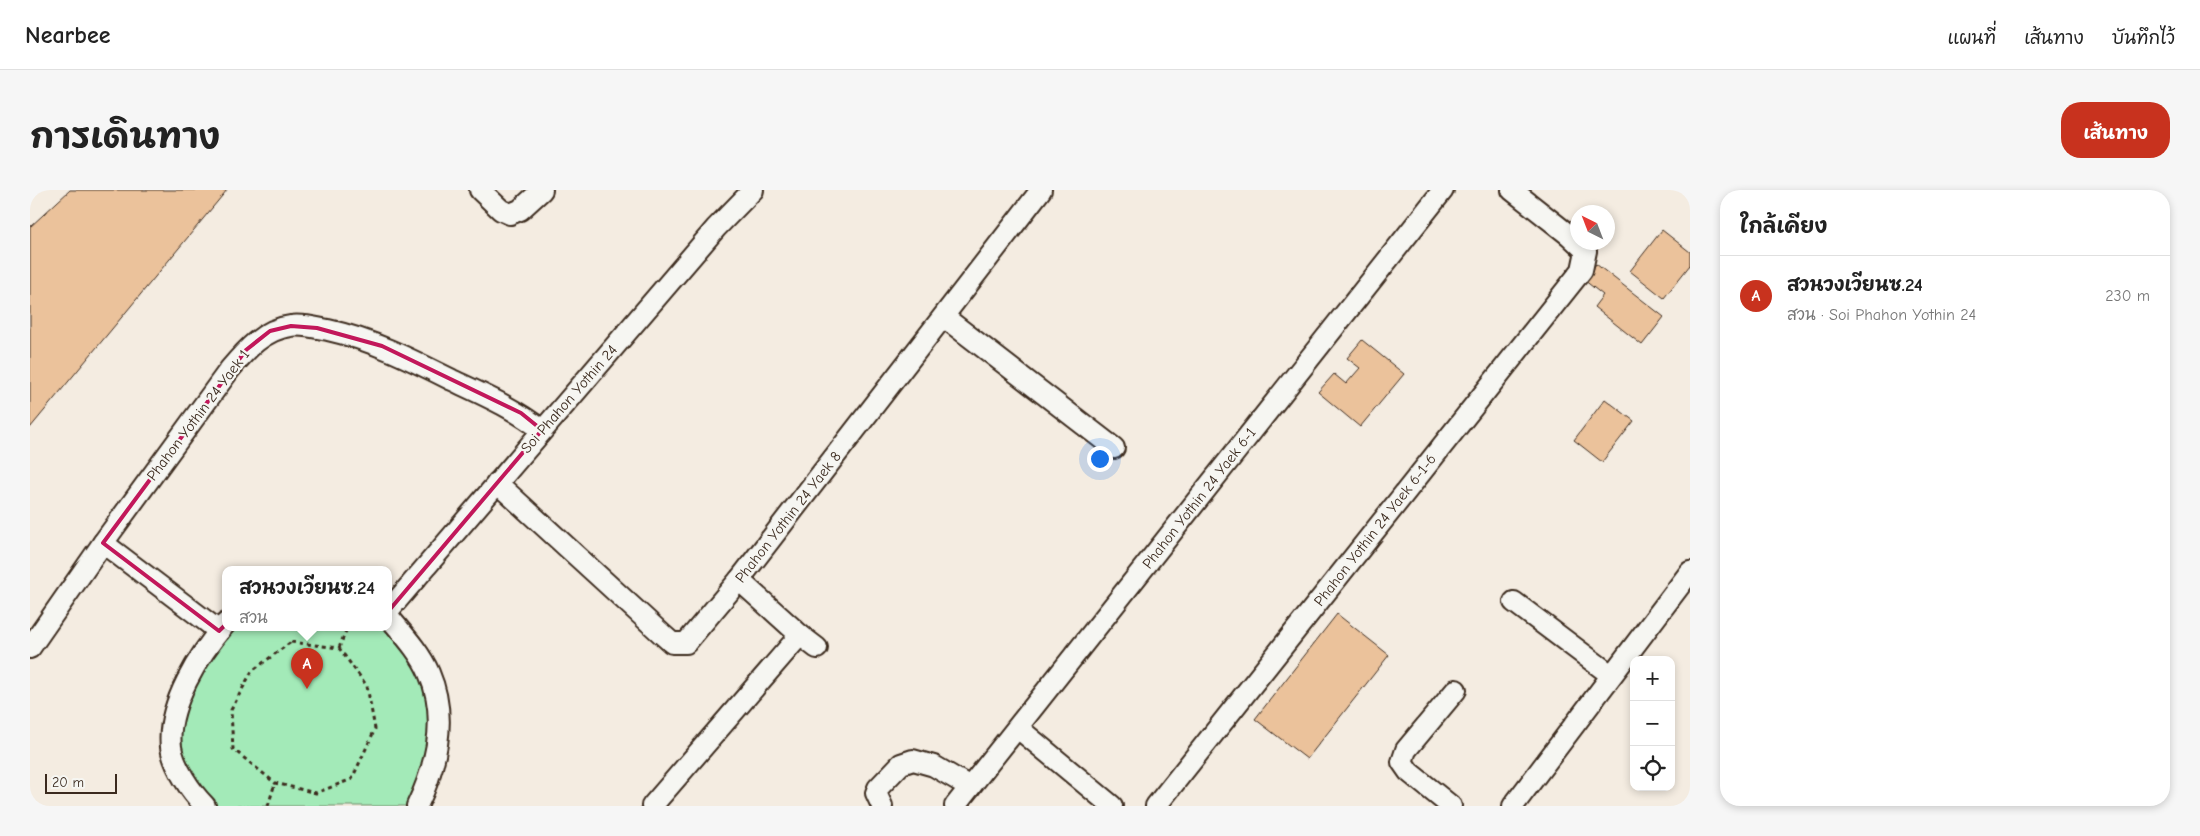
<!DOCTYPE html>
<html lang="th">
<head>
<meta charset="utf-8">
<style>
	body { margin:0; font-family:"Comic Neue","Playpen Sans Thai",sans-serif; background:#f6f6f6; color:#222 }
	.controls { position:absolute; right:15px; bottom:15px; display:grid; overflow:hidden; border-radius:10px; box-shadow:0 2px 8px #0003 }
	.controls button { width:45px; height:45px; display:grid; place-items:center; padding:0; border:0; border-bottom:1px solid #e0e0e0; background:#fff; color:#222; font:25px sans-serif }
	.compass { position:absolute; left:1540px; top:15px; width:45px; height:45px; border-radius:50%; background:#fff; box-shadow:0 2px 8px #0003; rotate:318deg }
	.scale { position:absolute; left:15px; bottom:12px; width:72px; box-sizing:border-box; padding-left:5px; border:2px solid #3b2a1e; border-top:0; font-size:14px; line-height:18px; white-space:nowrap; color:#3b2a1e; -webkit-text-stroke:4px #f6f6f2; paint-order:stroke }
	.you { position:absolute; left:1069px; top:268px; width:18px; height:18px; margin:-12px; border:4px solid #fff; border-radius:50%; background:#1a73e8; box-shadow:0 0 0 8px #1a73e833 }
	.badge { display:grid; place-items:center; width:32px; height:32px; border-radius:50%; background:#c8321e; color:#fff; font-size:16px; font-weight:700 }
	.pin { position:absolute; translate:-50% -41px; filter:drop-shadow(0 1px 2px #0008) }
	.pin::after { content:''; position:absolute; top:26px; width:18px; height:15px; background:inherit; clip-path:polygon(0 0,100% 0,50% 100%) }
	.popup { position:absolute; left:192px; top:376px; width:170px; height:65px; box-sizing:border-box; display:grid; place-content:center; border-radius:10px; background:#fff; filter:drop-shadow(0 1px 4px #0005); font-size:16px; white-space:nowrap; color:#767676 }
	.popup b { font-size:19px; color:#222 }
	.popup::after { content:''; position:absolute; left:50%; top:100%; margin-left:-10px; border:10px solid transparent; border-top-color:#fff }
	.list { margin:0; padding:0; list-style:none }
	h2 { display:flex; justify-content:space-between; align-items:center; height:65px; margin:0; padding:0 20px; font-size:21px }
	h2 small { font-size:16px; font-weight:400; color:#767676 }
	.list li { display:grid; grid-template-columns:32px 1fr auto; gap:15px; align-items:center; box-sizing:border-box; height:80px; padding:0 20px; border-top:1px solid #e0e0e0 }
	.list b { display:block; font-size:19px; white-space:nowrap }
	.list p { margin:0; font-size:16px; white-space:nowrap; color:#767676 }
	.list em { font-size:16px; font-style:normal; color:#767676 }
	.icon { flex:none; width:28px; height:28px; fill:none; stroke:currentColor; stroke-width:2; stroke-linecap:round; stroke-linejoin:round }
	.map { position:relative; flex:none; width:1660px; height:616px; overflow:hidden; border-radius:20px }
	header { display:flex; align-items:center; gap:30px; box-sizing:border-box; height:70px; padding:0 25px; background:#fff; border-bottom:1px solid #e0e0e0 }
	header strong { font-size:24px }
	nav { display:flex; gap:28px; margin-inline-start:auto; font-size:18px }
	.intro { display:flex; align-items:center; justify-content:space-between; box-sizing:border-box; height:120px; padding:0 30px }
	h1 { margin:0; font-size:35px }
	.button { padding:12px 22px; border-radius:20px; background:#c8321e; color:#fff; font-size:18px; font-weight:700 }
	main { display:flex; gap:30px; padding:0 30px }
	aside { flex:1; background:#fff; border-radius:20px; box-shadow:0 2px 8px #0003 }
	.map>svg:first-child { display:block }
	.green { fill:#a3eab8; stroke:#6f8a6b }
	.building { fill:#ebc29b; stroke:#3b2a1e }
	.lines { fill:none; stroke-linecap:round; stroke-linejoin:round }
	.street-casing { stroke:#3b2a1e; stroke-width:24 }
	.path { stroke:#3b2a1e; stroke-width:3; stroke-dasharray:4 4; stroke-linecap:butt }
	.street { stroke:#f6f6f2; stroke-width:20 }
	.marked { fill:none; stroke:#c2185b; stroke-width:4; stroke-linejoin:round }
	.labels { text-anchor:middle; stroke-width:4.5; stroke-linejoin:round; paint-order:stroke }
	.street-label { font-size:15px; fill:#3b2a1e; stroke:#f6f6f2 }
</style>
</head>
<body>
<header>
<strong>Nearbee</strong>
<nav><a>แผนที่</a><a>เส้นทาง</a><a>บันทึกไว้</a></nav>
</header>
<div class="intro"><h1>การเดินทาง</h1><a class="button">เส้นทาง</a></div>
<main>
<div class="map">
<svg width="1660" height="616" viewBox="0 0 1660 616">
	<rect width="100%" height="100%" fill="#f4ece1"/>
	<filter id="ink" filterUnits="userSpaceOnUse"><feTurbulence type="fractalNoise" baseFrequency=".02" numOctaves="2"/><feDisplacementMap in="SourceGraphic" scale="10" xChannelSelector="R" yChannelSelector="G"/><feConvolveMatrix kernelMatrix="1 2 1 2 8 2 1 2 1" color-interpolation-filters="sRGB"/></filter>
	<g filter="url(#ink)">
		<polygon class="green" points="196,438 358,438 385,460 408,531 380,616 178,616 148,577 145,526"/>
		<g class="building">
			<polygon points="40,0 197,0 0,238 0,37"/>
			<polygon points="1632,40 1660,62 1660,75 1634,108 1600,81"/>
			<polygon points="1566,74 1634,127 1612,155 1564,117 1573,105 1554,90"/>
			<polygon points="1332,150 1374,184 1330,237 1288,202 1304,184 1316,194 1330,178 1317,168"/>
			<polygon points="1575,209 1604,231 1572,272 1544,250"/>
			<polygon points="1307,424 1359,465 1277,569 1225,529"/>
		</g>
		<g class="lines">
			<g class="street-casing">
				<g id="street">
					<polyline points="450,0 471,20 480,24 490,20 512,0"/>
					<polyline points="914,127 1084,258"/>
					<polyline points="467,293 633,445 642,453 656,453 709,390 1011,0"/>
					<polyline points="73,353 189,441"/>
					<polyline points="709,390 770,445 787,458"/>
					<polyline points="1484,412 1581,485"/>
					<polyline points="358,421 686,38 723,0"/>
					<path d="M358,426C373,444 390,462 399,483C418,527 407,574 387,616"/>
					<path d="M0,458L73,353L200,179C216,160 234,139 261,136C272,134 287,138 298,140C343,150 382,170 422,190C454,205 484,218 512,240"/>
					<polyline points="988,538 1082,616"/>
					<path d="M175,616C161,602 144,577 141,557C136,516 170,463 196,433"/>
					<polyline points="622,616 770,445"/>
					<polyline points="852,616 846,603 848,598 871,574 883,570 904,576 940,597"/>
					<polyline points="925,616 1413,0"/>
					<polyline points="1126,616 1552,80 1556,61 1539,45 1482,0"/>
					<polyline points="1421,616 1379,582 1372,572 1376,560 1426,500"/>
					<polyline points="1483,616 1660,382"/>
				</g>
			</g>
			<g class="path">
				<polygon points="261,452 309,458 337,496 345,539 322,589 286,603 245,593 203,559 201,520 222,481"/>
				<polyline points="309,458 317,438"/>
				<polyline points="238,616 245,593"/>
			</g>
			<use href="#street" class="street"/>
		</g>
	</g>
	<path class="marked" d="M261,136L287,138L352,156L491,223L512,240L356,424L307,399L263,390L227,404L189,441L73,353L216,160L240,141Z"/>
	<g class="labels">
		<g class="street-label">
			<text transform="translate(539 209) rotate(-49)" y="5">Soi Phahon Yothin 24</text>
			<text transform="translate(168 225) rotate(-53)" y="5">Phahon Yothin 24 Yaek 1</text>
			<text transform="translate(1169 308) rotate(-52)" y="5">Phahon Yothin 24 Yaek 6-1</text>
			<text transform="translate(758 327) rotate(-52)" y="5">Phahon Yothin 24 Yaek 8</text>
			<text transform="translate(1345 340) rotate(-52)" y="5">Phahon Yothin 24 Yaek 6-1-6</text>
		</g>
	</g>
</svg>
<div class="controls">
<button>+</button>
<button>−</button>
<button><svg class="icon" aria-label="locate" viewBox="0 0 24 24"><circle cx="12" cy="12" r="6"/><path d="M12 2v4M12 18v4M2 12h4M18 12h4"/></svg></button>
</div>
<svg class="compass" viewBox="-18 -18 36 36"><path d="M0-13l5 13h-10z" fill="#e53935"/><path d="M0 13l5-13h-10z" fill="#767676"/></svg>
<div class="scale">20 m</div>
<div class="you"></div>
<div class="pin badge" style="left:277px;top:499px">A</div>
<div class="popup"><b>สวนวงเวียนซ.24</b>สวน</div>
</div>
<aside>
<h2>ใกล้เคียง<small></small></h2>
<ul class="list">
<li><span class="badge">A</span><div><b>สวนวงเวียนซ.24</b><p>สวน · Soi Phahon Yothin 24</p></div><em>230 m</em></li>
</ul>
</aside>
</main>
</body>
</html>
